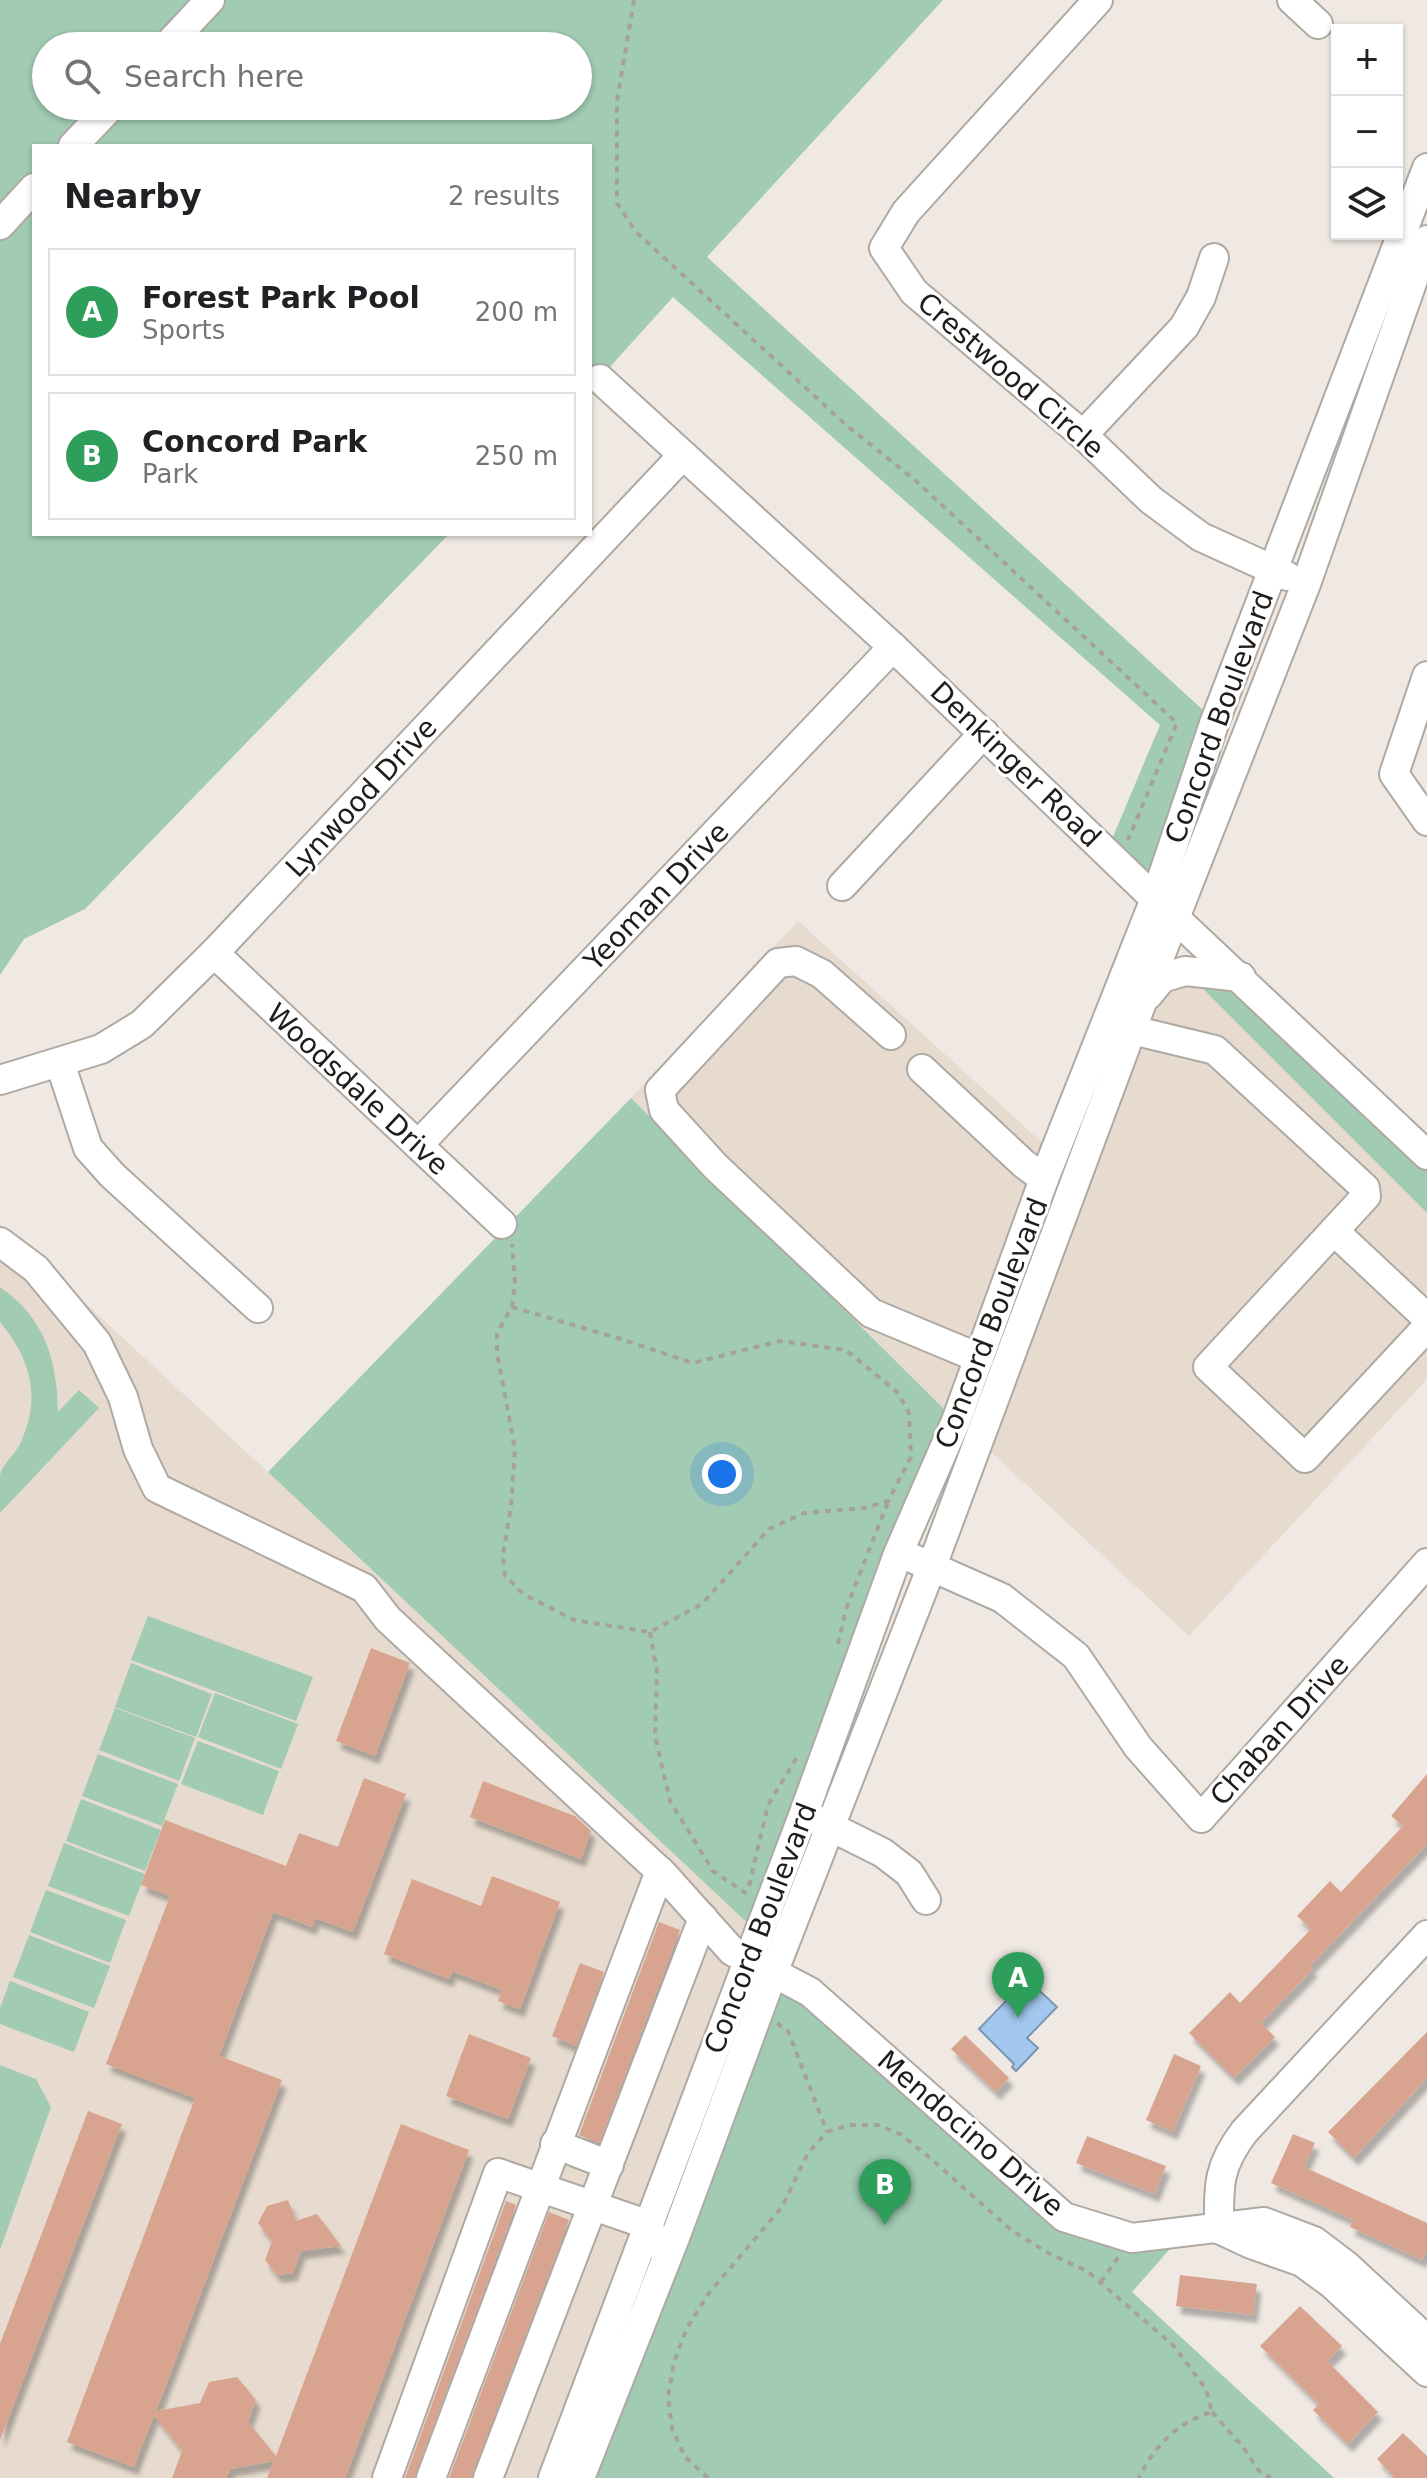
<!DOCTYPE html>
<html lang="en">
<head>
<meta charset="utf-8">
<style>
	body { margin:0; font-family:"DejaVu Sans",sans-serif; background:#f2f2f2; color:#202124 }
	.controls { position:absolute; right:24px; top:24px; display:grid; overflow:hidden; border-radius:0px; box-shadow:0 2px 6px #0004 }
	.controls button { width:72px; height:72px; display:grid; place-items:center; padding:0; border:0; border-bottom:2px solid #e0e0e0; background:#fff; color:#202124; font:40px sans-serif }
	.you { position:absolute; left:722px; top:1474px; width:28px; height:28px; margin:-20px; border:6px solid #fff; border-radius:50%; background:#1a73e8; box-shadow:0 0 0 12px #1a73e833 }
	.badge { display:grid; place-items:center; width:52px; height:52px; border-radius:50%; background:#ea580c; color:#fff; font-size:26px; font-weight:700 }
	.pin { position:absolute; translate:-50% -66px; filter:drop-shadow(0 2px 4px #0008) }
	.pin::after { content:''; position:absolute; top:42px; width:28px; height:24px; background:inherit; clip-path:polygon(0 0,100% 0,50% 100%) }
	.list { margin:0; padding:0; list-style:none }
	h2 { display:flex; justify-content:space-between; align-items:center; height:104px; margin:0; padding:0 32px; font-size:34px }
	h2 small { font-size:26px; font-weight:400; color:#757577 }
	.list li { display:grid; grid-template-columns:52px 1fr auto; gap:24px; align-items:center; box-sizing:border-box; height:128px; margin:0 16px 16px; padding:0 16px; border:2px solid #e0e0e0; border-radius:0px }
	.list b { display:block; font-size:30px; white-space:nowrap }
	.list p { margin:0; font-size:26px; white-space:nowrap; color:#757577 }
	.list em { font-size:26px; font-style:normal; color:#757577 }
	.icon { flex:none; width:44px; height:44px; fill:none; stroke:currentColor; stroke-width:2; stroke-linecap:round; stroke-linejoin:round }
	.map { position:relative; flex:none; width:1427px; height:2478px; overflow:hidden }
	.search { position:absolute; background:#fff; box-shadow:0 2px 6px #0004; left:32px; top:32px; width:560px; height:88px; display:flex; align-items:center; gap:20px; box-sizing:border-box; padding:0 28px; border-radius:44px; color:#757577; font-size:30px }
	.panel { position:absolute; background:#fff; box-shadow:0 2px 6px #0004; left:32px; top:144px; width:560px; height:392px; border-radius:0px }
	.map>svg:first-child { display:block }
	.built { fill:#e7dbcf }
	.green { fill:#a1cbb3; fill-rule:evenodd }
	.water { fill:#a3c8f0; stroke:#7b95b0; stroke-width:2 }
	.building { fill:#d8a490; filter:url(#shadow) }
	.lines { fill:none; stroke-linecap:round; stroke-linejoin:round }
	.minor-casing { stroke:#afa9a3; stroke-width:32 }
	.path { stroke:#a6a19c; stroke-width:4; stroke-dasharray:6 6; stroke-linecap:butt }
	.minor { stroke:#fff; stroke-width:28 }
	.labels { text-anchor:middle; stroke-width:6; stroke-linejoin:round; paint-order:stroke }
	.street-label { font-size:28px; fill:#1f1d1b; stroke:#fff }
</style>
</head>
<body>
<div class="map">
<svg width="1427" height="2478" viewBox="0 0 1427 2478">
	<defs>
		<filter id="shadow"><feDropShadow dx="4.5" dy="8" stdDeviation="2" flood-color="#0004"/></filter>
	</defs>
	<rect width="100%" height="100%" fill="#f0e9e3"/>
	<g class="built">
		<polygon points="798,921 1055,1154 946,1411 631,1098"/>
		<polygon points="1185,971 1427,1213 1427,1379 1189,1636 978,1440 1142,1002"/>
		<polygon points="0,1224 268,1472 758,1933 553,2478 0,2478"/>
	</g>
	<g class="green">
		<path d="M0,0H943L707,257L1215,721L1155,899L1107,851L1160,725L673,297L590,389V146H34V534H449L85,909L24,939L0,975ZM46,46H578V106H46Z"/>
		<polygon points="1185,971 1241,977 1427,1155 1427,1213"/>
		<polygon points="631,1098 956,1421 758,1933 268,1472"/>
		<path d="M0,1287C45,1318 57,1360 58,1412L79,1390L99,1408L0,1513C0,1502 0,1486 0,1475C2,1465 15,1454 20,1444C42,1399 31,1359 0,1322Z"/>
		<polygon points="148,1616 313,1677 296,1721 131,1660"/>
		<polygon points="131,1663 212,1694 196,1737 115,1707"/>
		<polygon points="215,1693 298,1724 281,1769 198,1737"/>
		<polygon points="115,1708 195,1738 179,1781 99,1750"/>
		<polygon points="198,1741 279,1771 263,1815 181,1784"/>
		<polygon points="98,1754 178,1784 162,1826 82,1796"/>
		<polygon points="81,1799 161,1830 145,1871 66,1841"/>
		<polygon points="64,1843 145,1874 129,1916 48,1886"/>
		<polygon points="46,1890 126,1920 110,1963 30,1932"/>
		<polygon points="29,1935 110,1966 94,2008 13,1977"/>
		<polygon points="773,1973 1064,2217 1184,2233 1132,2292 1334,2478 592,2478"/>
		<polygon points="10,1981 89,2012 74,2052 0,2024 0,2008"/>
		<polygon points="0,2065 36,2079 51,2107 0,2250"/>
	</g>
	<polygon class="water" points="1027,1979 1057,2007 1027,2038 1038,2048 1016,2071 1012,2067 1014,2064 979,2029"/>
	<g class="building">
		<polygon points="371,1648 410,1663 375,1756 336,1741"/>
		<polygon points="1427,1774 1427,1844 1310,1966 1313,1969 1261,2023 1275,2037 1234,2078 1189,2033 1230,1992 1240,2003 1311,1929 1297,1916 1330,1881 1341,1892 1403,1826 1391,1816"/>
		<polygon points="364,1778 406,1794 353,1932 315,1918 312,1927 273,1912 219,2056 282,2080 156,2411 200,2403 209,2382 237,2377 256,2400 248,2422 276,2456 401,2124 469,2150 345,2478 267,2478 274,2461 230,2469 226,2478 172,2478 182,2451 154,2415 134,2467 67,2442 195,2098 106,2064 170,1896 141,1885 165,1820 286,1866 299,1833 338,1847"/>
		<polygon points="483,1781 575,1816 591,1831 581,1859 470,1817"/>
		<polygon points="492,1876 560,1902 520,2009 498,2001 502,1990 452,1971 449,1979 384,1954 412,1879 481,1906"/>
		<polygon points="659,1922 680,1930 599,2143 579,2135"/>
		<polygon points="580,1963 604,1972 576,2046 552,2036"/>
		<polygon points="1427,2032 1427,2078 1354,2158 1328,2132"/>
		<polygon points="469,2034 531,2058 508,2119 446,2096"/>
		<polygon points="965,2035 1009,2078 996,2092 951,2049"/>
		<polygon points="1174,2054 1201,2066 1173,2132 1146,2120"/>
		<polygon points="88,2111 122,2124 0,2440 0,2344"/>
		<polygon points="1293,2134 1315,2143 1304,2167 1427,2223 1427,2249 1422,2260 1350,2227 1353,2220 1271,2183"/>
		<polygon points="1087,2136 1166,2166 1155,2194 1076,2163"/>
		<polygon points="288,2200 296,2221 317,2214 341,2246 301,2251 293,2273 277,2275 265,2260 272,2241 258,2223 267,2206"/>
		<polygon points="506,2201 516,2205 414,2478 405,2478"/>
		<polygon points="549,2212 569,2220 471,2478 449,2478"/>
		<polygon points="1180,2275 1257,2284 1253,2315 1176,2306"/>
		<polygon points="1300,2306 1342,2346 1327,2361 1378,2412 1348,2444 1313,2410 1319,2404 1260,2346"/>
		<polygon points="1403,2433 1427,2456 1427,2478 1395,2478 1377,2459"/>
	</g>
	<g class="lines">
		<g class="minor-casing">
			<g id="minor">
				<polyline points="1098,0 906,212 884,248 914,292 1083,435 1151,500 1201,537 1287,576"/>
				<polyline points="1292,0 1318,24"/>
				<polyline points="167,46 210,0"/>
				<polyline points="73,146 111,106"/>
				<polyline points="0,225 34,188"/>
				<polyline points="600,379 893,647 1155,899 1427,1155"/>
				<polyline points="1083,435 1184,327 1201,297 1214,258"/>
				<polyline points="1427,676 1394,774 1427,821"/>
				<polyline points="842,886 984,733"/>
				<polyline points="214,953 502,1224"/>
				<polyline points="1148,995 1162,978 1185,971 1241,977"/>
				<polyline points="1132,1030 1215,1050 1365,1188 1366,1196 1208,1367 1305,1458 1427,1327"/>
				<polyline points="891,1035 822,974 796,961 778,963 660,1090 664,1110 715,1166 871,1313 979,1358"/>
				<polyline points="60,1063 88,1148 112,1175 258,1308"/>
				<polyline points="922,1069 1024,1164 1044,1179"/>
				<polyline points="0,1080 101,1049 142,1024 214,953 683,455"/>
				<polyline points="418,1145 893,647"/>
				<polyline points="1334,1231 1427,1318"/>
				<polyline points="0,1242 36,1269 97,1343 123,1397 138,1449 157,1488 364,1588 388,1619 664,1875 732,1951 810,1992 1064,2217 1132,2238 1264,2222 1314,2241 1347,2266 1427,2340"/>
				<polyline points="914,1559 1002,1598 1076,1656 1138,1747 1201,1818 1427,1563"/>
				<polyline points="815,1819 883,1853 909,1873 926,1900"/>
				<polyline points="555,2144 609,2165"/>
				<path d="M1219,2229C1219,2186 1217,2168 1244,2132L1427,1935"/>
				<polyline points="1219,2229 1251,2244 1302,2262 1332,2284 1427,2372"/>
				<polyline points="387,2478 498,2173 649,2225 653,2243"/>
				<polyline points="431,2478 660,1871"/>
				<polyline points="488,2478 703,1918"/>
				<polyline points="553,2478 804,1813 898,1554 956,1421 1044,1179 1155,899 1215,721 1427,168"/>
				<polyline points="580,2478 676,2235 773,1973 932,1566 1142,1002 1306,584 1427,240"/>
			</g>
		</g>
		<g class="path">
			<polyline points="634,0 617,101 617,203 636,232 845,424 915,480 1177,723 1128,840"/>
			<polygon points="512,1307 621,1339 693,1363 780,1341 846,1350 897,1392 909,1413 911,1457 888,1501 864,1508 804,1513 769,1529 702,1604 650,1632 574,1620 523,1594 505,1575 503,1555 511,1506 515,1449 497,1353 497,1333"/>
			<polyline points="512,1307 515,1282 512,1244"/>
			<polyline points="650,1632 657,1671 655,1736 670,1801 713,1871 747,1894"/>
			<polyline points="838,1644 846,1609 888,1502"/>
			<polyline points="749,1886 768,1805 797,1757"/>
			<polyline points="777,2023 788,2031 827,2132"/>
			<path d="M827,2132L849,2125H878L900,2134L929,2157L1011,2230L1050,2254L1087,2271L1173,2345L1206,2389L1212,2412C1179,2421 1153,2447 1139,2478"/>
			<polyline points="1101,2282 1119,2256"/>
			<polyline points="1212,2412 1243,2447 1259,2471 1271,2478"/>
			<polyline points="708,2478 685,2457 672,2428 668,2397 674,2362 687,2328 709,2293 782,2207 808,2153 827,2132"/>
		</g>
		<use href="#minor" class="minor"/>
	</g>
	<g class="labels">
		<g class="street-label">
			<text transform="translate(1011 375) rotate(41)" y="10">Crestwood Circle</text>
			<text transform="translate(1219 717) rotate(-70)" y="10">Concord Boulevard</text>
			<text transform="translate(1016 764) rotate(44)" y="10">Denkinger Road</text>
			<text transform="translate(361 797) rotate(-47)" y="10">Lynwood Drive</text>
			<text transform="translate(656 896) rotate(-46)" y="10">Yeoman Drive</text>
			<text transform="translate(358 1089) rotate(43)" y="10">Woodsdale Drive</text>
			<text transform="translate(991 1323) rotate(-69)" y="10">Concord Boulevard</text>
			<text transform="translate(1279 1730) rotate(-48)" y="10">Chaban Drive</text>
			<text transform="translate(760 1928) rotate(-69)" y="10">Concord Boulevard</text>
			<text transform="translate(971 2133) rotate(41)" y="10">Mendocino Drive</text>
		</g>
	</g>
</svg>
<div class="controls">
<button>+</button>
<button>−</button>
<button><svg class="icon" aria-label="layers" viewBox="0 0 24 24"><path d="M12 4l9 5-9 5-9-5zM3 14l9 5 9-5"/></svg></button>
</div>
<div class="you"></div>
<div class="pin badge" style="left:1018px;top:2018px;background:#2e9e5b">A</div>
<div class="pin badge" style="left:885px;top:2225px;background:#2e9e5b">B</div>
<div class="search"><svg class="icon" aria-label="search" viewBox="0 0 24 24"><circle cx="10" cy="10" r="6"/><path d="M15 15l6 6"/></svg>Search here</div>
<section class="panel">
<h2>Nearby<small>2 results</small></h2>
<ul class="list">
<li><span class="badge" style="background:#2e9e5b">A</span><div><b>Forest Park Pool</b><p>Sports</p></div><em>200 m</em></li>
<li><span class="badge" style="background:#2e9e5b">B</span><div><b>Concord Park</b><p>Park</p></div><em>250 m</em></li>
</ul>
</section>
</div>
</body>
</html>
